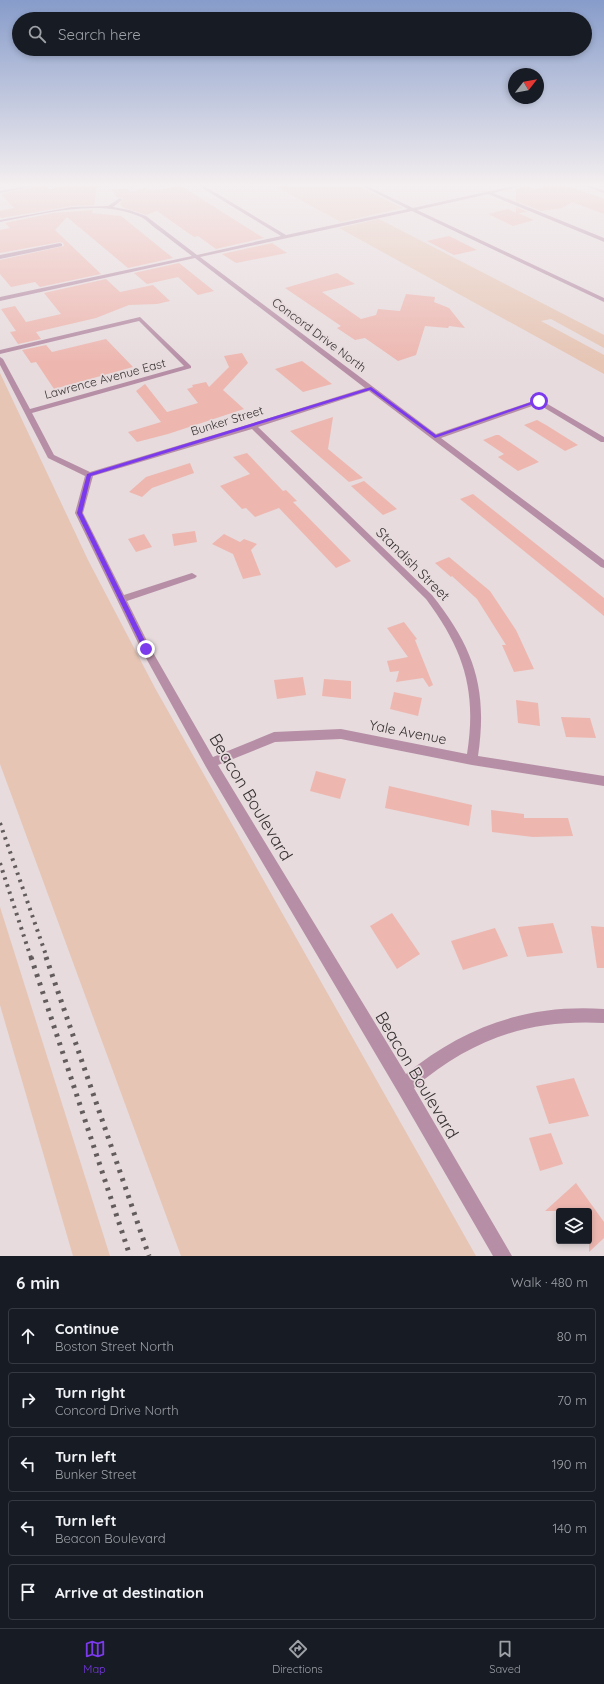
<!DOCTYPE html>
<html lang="en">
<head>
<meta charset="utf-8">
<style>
	body { margin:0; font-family:Quicksand,sans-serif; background:#20242c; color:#f1f3f6 }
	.controls { position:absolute; right:12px; bottom:12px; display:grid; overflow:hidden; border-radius:4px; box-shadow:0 2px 6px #0003 }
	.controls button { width:36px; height:36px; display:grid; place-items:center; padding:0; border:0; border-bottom:1px solid #363941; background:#171b24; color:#f1f3f6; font:20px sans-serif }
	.compass { position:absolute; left:508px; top:68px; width:36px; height:36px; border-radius:50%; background:#171b24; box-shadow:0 2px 6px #0003; rotate:59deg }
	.stop { position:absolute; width:12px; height:12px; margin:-9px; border:3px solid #7c3aed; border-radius:50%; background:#fff }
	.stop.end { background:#7c3aed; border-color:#fff; box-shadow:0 1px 4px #0008 }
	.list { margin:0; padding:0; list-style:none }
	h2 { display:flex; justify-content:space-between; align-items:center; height:52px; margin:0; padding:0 16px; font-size:17px }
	h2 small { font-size:13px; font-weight:400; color:#9ea1a6 }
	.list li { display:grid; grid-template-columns:26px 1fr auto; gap:12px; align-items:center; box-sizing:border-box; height:56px; margin:0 8px 8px; padding:0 8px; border:1px solid #363941; border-radius:4px }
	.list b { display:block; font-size:15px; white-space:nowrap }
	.list p { margin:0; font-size:13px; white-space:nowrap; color:#9ea1a6 }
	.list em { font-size:13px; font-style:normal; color:#9ea1a6 }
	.icon { flex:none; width:22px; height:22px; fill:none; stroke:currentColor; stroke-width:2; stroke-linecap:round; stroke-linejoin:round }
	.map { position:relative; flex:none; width:604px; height:1256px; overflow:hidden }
	.search { position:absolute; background:#171b24; box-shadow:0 2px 6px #0003; left:12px; right:12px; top:12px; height:44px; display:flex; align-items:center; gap:10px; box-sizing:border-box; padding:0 14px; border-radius:22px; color:#9ea1a6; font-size:15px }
	.sheet { height:372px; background:#171b24 }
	nav { display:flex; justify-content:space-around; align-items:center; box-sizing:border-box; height:56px; border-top:1px solid #363941; background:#171b24; font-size:11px; color:#9ea1a6 }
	nav a { display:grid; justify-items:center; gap:2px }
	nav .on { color:#7c3aed }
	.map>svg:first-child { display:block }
	.green { fill:#e6c5b4 }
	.building { fill:#edb7b0 }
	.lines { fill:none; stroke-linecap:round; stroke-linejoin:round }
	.street { fill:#b68fa6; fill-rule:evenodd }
	.rail-far1 { stroke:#625c5d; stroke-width:4; stroke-dasharray:2.5 5; stroke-linecap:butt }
	.rail { stroke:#625c5d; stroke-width:5; stroke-dasharray:3 6; stroke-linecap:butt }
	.route { fill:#7c3aed }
	.labels { text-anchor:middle; stroke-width:3.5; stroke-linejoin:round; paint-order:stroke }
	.far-street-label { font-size:12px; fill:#373233; stroke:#e7dbdd }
	.street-label { font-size:14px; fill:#373233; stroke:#e7dbdd }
	.near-street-label { font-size:17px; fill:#373233; stroke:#e7dbdd }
</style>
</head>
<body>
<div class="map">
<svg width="604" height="1256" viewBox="0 0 604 1256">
	<rect width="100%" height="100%" fill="#e7dbdd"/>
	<g class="green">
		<polygon points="275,186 358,186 402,208 341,222"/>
		<polygon points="379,219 604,335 604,348 551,319 541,321 604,355 604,374 339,228"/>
		<polygon points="0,373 88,560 155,688 476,1256 181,1256 0,764"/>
		<polygon points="0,907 110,1256 73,1256 0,1005"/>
	</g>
	<g class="building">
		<polygon points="37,186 48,186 48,189 67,186 97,186 94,205 72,206 1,218 0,217 0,211 14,208 1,194 36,187"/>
		<polygon points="181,186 257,234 264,238 216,249 198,236 194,237 157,211 146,215 122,207 120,204 123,199 120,197 117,198 112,190 128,188 130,192 145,188 152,191"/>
		<polygon points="522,186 529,186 530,190 548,186 567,186 604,199 604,214 572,202 562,208 541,211 516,201 516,189"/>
		<polygon points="516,207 528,212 518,213 534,220 513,226 488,214 508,209 516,213"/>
		<polygon points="93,210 92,213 121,216 173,258 128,268 67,217 55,230 101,274 40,287 35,282 11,287 0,274 0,260 64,246 63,243 60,242 0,253 0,230 10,228 5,223 53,213"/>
		<polygon points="449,236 477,250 454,255 427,241"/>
		<polygon points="272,243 287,253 236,263 222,254"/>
		<polygon points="179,263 214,291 198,295 178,277 147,284 134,273"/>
		<polygon points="337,273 355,284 322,292 361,319 376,315 378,309 400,311 406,294 435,297 434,302 449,308 465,328 449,326 448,328 425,326 416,355 398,361 365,338 355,340 337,328 341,326 285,288"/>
		<polygon points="106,279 120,292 153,285 170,301 157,304 129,305 96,318 36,332 41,339 18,344 10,332 16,331 1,309 15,306 26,322 61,314 44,293"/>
		<polygon points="106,339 133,367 54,389 36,362 31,363 22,350 46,345 52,352"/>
		<polygon points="242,353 248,363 223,390 244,409 168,434 137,442 128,432 161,422 136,391 145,384 167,412 198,403 187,389 193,387 192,385 206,382 209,387 229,367 224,356"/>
		<polygon points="302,361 332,384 303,392 275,369"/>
		<polygon points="333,417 328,449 363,478 349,482 290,431"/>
		<polygon points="537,420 546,425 578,445 565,451 524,425"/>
		<polygon points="496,435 499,435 539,462 518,471 498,457 504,454 483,440"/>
		<polygon points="247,453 283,491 286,490 297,501 293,502 351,561 336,568 279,508 255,517 246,508 242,509 220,486 250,474 233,457"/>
		<polygon points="190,463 194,473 152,488 142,497 129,492 146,477"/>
		<polygon points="364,481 397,509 383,515 351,486"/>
		<polygon points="473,494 604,598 604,616 460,499"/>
		<polygon points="195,531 197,542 174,546 172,534"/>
		<polygon points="144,534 152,547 136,552 128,539"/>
		<polygon points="224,534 240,542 244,539 257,544 251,550 261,575 243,579 233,554 212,544"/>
		<polygon points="449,557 490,591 516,630 534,669 514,672 502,645 506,645 477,599 452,576 451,577 435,563"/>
		<polygon points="404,622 417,639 415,640 433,685 429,687 423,678 396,682 399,671 390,672 387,661 408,657 387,628"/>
		<polygon points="303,677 306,695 277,699 274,680"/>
		<polygon points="324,679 351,681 351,699 322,696"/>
		<polygon points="394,692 422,698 418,716 390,709"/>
		<polygon points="516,700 538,703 540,726 518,723"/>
		<polygon points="561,717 590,718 596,738 566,737"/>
		<polygon points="316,771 346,779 340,799 310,791"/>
		<polygon points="389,786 472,805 469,826 385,808"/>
		<polygon points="491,810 524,814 524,818 568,818 573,836 533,837 492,832"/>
		<polygon points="392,913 420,954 397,969 370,926"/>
		<polygon points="553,923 563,953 527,957 518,927"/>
		<polygon points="591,926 604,927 604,968 597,968"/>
		<polygon points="495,928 508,956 463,970 451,941"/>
		<polygon points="574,1078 589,1116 549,1124 536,1086"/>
		<polygon points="551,1133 563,1164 540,1171 529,1138"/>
		<polygon points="576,1183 604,1222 604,1238 589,1252 589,1211 545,1211"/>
	</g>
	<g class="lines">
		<g class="street">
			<polygon points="27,186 36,186 0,193 0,191"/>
			<path d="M199,186H204L286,235L408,209L362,186H367L413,208L514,186H521L493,193L604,238V242L602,241L488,194L417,210L604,298V302L412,211L200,257L436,434L539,399L604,437V442H601L538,404L441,438L604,560V568L601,567L369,391L258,427L432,595C474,648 488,688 478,756L604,776V786L472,765L341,739L275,742L218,765L406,1074C465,1026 528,1004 604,1009V1023C528,1019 472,1039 414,1088L512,1256H493L398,1092L206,767L141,649L75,513L85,476L48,458L0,365V357L3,359L30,409L184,366L139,321L0,354V350L140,317L191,366V368L32,413L54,455L90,472L250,424L365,388L195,258L0,301V297L192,256C180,247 169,238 158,230C152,226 147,220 141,217C97,198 45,214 0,222V220L72,207L108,206L120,198L122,200L113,207L129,210L146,216L197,255L281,236ZM252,429L426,599C464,650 477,691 467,754L341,729L274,732L213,757L151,649L127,601L195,578L197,576L192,573L124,595L83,513L93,476Z"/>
			<polygon points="585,186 591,186 604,191 604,193"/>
			<polygon points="60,243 62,244 62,246 0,259 0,255"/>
		</g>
		<g class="rail-far1">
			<polyline points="0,823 47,958"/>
			<polyline points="0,863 31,958"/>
		</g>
		<g class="rail">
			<polyline points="31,957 130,1256"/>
			<polyline points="46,957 149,1256"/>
		</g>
	</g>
	<linearGradient id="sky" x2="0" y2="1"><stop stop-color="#879cca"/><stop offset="0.51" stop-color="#f4eff0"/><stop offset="1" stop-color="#f4eff0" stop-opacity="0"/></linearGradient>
	<rect width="604" height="362" fill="url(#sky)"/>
	<polygon class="route" points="371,387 436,435 537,400 541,401 435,438 370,390 91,476 82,513 149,649 146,652 144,651 77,513 87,474"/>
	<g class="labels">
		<g class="far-street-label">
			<text transform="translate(319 335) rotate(37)" y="4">Concord Drive North</text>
			<text transform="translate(105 379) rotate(-15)" y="4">Lawrence Avenue East</text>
			<text transform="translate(227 421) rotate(-17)" y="4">Bunker Street</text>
		</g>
		<g class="street-label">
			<text transform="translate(413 564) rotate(45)" y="5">Standish Street</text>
			<text transform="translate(408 732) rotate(11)" y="5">Yale Avenue</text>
		</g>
		<g class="near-street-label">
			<text transform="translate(251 797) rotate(59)" y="6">Beacon Boulevard</text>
			<text transform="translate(417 1075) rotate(59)" y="6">Beacon Boulevard</text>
		</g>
	</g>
</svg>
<div class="controls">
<button><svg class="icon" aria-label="layers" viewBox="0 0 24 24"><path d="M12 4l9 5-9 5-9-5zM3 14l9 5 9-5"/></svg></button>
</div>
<svg class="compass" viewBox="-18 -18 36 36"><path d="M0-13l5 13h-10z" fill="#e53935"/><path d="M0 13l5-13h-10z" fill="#9ea1a6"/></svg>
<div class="stop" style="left:539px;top:401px"></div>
<div class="stop end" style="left:146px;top:649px"></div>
<div class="search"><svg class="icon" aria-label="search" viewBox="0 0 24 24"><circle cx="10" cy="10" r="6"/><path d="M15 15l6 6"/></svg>Search here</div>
</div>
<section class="sheet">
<h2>6 min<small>Walk · 480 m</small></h2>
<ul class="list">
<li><svg class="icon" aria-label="ahead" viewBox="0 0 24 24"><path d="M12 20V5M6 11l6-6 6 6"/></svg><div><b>Continue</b><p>Boston Street North</p></div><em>80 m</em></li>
<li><svg class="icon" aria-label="right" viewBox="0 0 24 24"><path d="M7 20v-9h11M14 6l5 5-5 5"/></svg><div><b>Turn right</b><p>Concord Drive North</p></div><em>70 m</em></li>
<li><svg class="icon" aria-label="left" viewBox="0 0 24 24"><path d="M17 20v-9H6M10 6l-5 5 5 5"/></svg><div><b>Turn left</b><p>Bunker Street</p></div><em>190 m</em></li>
<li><svg class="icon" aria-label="left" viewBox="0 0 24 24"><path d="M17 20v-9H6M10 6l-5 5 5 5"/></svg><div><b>Turn left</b><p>Beacon Boulevard</p></div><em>140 m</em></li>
<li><svg class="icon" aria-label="arrive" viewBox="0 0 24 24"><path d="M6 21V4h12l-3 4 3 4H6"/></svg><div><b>Arrive at destination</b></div></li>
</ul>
</section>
<nav>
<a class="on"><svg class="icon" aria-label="map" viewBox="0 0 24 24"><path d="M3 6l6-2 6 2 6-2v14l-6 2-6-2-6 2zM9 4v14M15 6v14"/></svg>Map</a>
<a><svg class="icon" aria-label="directions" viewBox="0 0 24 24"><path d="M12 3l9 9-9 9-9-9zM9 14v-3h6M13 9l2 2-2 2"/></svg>Directions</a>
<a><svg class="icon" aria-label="saved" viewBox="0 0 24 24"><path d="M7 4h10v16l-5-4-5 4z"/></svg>Saved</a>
</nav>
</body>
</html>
